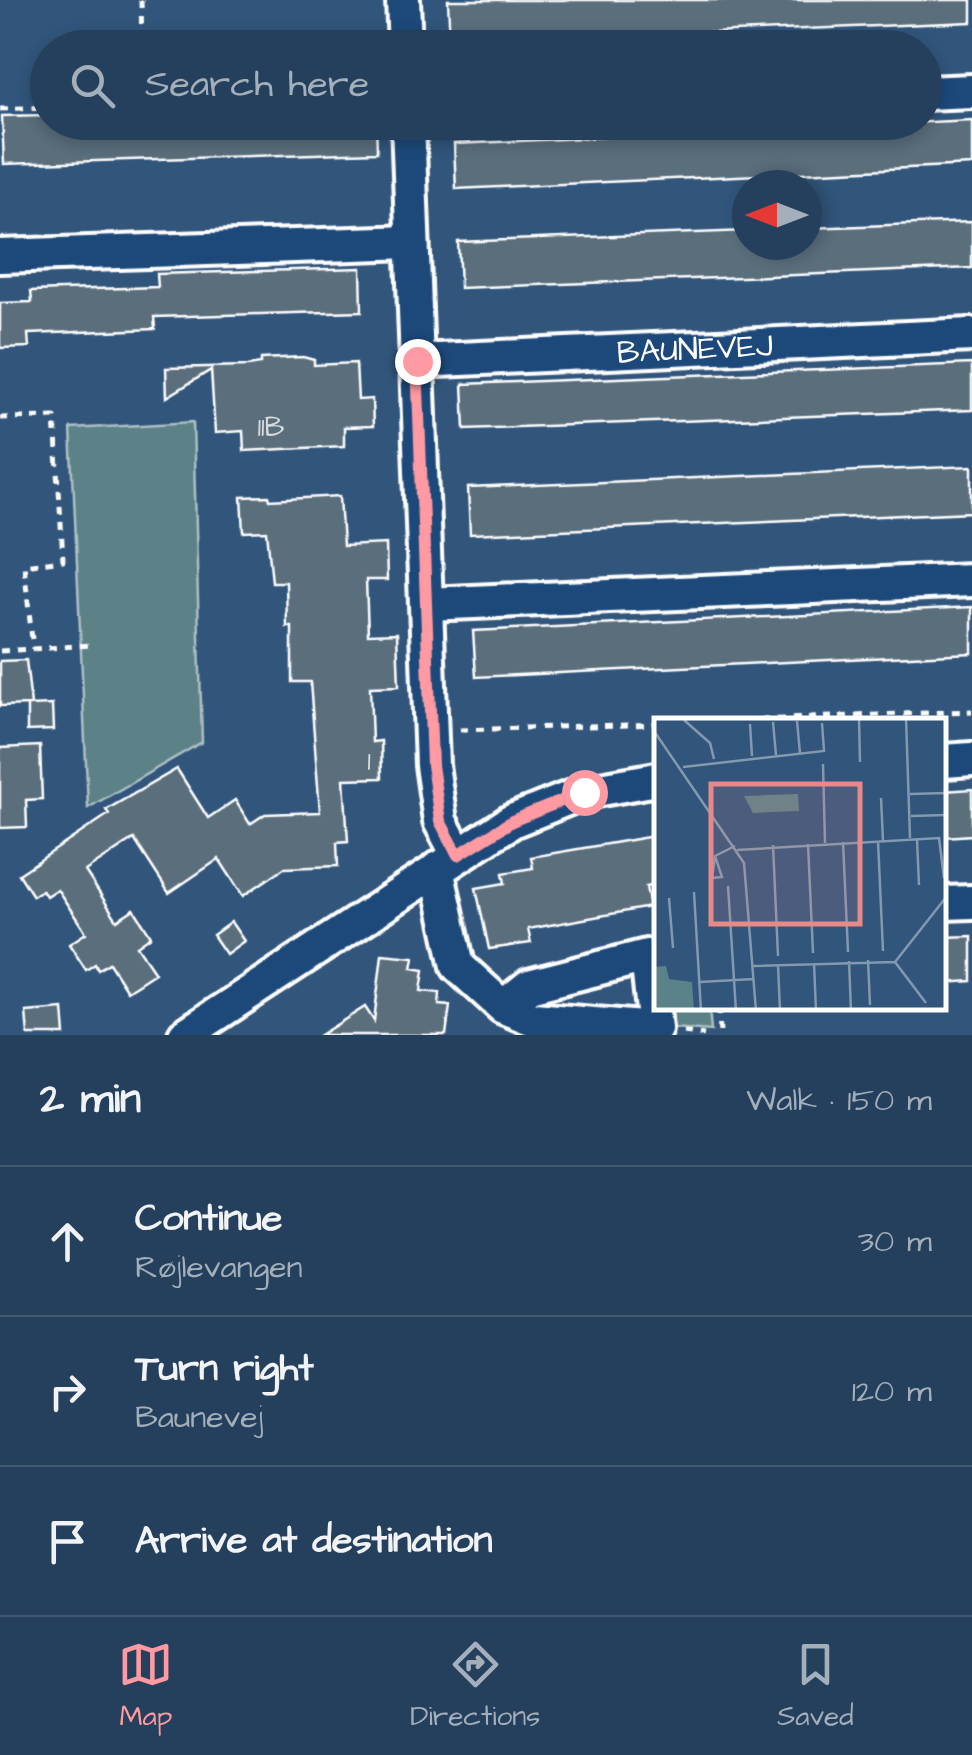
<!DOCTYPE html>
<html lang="en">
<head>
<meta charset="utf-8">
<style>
	body { margin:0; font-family:"Architects Daughter",sans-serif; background:#2d4762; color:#f1f3f6 }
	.compass { position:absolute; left:732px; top:170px; width:90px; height:90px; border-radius:50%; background:#25405c; box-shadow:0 5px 15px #0003; rotate:270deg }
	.stop { position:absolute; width:30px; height:30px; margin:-22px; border:8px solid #ff9aa2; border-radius:50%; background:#fff }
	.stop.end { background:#ff9aa2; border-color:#fff; box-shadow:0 2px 10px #0008 }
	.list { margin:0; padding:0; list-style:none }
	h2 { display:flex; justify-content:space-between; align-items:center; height:130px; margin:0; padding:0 40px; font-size:42px }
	h2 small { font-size:32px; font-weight:400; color:#a3afbb }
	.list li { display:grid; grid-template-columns:65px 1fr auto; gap:30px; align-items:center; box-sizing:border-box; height:150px; padding:0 40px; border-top:2px solid #425972 }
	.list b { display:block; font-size:38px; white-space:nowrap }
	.list p { margin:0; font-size:32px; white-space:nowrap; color:#a3afbb }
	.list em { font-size:32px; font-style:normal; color:#a3afbb }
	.icon { flex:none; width:55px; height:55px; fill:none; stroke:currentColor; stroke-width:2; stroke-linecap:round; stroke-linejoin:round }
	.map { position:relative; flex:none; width:972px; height:1035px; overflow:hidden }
	.search { position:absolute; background:#25405c; box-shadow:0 5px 15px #0003; left:30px; right:30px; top:30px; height:110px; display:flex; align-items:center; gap:25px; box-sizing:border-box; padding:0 35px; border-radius:55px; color:#a3afbb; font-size:38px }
	.sheet { height:580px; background:#25405c }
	nav { display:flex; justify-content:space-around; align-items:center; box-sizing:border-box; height:140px; border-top:2px solid #425972; background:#25405c; font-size:28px; color:#a3afbb }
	nav a { display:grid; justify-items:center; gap:5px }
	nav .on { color:#ff9aa2 }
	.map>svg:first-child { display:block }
	.green { fill:#5b8288; stroke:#adc0c4; stroke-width:2.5 }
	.building { fill:#5a6e7c; stroke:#fff; stroke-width:2.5 }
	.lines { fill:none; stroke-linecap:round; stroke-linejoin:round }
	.minor-casing { stroke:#fff; stroke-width:40 }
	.path { stroke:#fff; stroke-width:5; stroke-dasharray:8 8; stroke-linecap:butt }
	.minor { stroke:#1f4a7a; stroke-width:32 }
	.route { stroke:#ff9aa2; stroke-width:12 }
	.labels { text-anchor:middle; stroke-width:9; stroke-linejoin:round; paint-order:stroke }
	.number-label { font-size:28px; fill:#d6dbde }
	.street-label { font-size:32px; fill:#fff; stroke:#1f4a7a }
	.inset-road { fill:none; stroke:#8399b0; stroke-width:2.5 }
	.view { fill:#e88989; fill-opacity:0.15; stroke:#e88989; stroke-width:5 }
	.inset-edge { fill:none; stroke:#fff; stroke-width:5 }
</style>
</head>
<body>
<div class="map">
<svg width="972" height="1035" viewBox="0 0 972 1035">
	<rect width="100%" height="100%" fill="#31557b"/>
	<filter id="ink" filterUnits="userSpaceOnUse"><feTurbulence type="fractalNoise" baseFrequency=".01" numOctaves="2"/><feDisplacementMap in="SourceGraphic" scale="20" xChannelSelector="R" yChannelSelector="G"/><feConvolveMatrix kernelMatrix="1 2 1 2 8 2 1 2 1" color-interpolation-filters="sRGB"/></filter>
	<g filter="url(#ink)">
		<g class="green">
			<polygon points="193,422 202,742 88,808 71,429"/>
			<polygon points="672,1008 709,1008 711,1031 673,1028"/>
		</g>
		<g class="building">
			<polygon points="448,0 972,0 972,22 450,44"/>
			<polygon points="48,115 48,122 376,122 377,152 4,164 2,116"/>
			<polygon points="972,120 972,165 456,189 454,144"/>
			<polygon points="972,222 972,268 460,288 458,242 747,231 747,245 807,245 807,228"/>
			<polygon points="361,268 362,311 154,317 155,329 28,334 29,347 0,348 0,303 32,302 31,291 158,287 157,274"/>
			<polygon points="303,357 314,360 314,365 356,363 358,400 372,399 373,426 344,427 344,446 244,451 243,431 215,433 211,370 167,397 166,368 248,366 261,364 261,359"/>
			<polygon points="972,364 972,410 465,429 463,384"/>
			<polygon points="972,466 972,512 470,534 468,488"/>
			<polygon points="269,496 270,500 340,496 343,546 386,544 387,580 366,580 368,634 397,633 399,686 370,687 372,742 381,741 382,778 344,779 348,841 337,842 338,866 284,868 243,896 219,859 169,893 134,839 85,871 117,920 134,909 151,936 137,946 155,973 127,991 109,963 98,970 95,964 86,970 69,944 86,933 57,889 46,896 42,890 33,896 19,874 109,814 106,810 177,769 208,818 235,800 250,824 265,814 320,812 310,682 292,682 292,627 287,627 286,582 272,582 267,531 244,532 242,497"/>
			<polygon points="972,607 972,653 476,677 473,631"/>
			<polygon points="26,660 31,705 0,706 0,661"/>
			<polygon points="52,705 53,730 27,731 27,706"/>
			<polygon points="40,746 42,799 26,800 27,827 0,828 0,748"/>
			<polygon points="972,789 972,835 944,837 944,791"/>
			<polygon points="654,836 657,885 646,887 650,907 528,929 531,943 489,949 476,888 505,883 503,873 533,868 531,857"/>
			<polygon points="231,922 244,941 226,954 213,935"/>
			<polygon points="972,936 972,981 944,983 944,937"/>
			<polygon points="382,954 414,957 412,968 424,970 421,991 440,993 439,1005 450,1006 446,1035 320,1035 365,1007 374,1021"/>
			<polygon points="63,1009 65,1035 28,1035 26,1012"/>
		</g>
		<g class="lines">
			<g class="minor-casing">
				<g id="minor">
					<polyline points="403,0 405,48"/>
					<polyline points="924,93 972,91"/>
					<polyline points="408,122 432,765 440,821 458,855"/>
					<polyline points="0,256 412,242"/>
					<path id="s1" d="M417,361L972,335"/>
					<polyline points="427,604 972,580"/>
					<polyline points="944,761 972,759"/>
					<polyline points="437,869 458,966 503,1007 533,1019 655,1029 647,956 529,986 503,1007"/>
					<polyline points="944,903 972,902"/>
					<polyline points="185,1035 512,821 584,792 657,779"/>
				</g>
			</g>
			<g class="path">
				<polyline points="141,0 142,48"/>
				<polyline points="0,109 48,107"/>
				<polyline points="0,418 55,417 63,560 24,565 33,649"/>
				<polyline points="0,651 93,645"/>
				<polyline points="760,720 972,711"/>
				<polyline points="460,730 657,724"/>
				<polyline points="719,1008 720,1035"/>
				<polyline points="683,1032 704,1035"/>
			</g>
			<use href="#minor" class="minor"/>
		</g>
	</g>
	<g class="lines" filter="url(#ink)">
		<polyline class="route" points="417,361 432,765 440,821 458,855 512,821 584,792"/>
	</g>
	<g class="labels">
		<g class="number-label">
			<text x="271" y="436">11B</text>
			<text x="369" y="770">1</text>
		</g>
		<g class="street-label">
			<text dy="11" stroke="none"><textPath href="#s1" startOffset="278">BAUNEVEJ</textPath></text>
		</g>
	</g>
	<g transform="translate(654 718)">
		<rect width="292" height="292" fill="#31557b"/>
		<path d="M144,76L145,93L99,95L90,78ZM12,248L15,261L38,264L40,292H0V249Z" fill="#5b8288"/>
		<path class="inset-road" d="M205,0L206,44M252,0L256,120M30,2L56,25L60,41M143,3L146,35M119,4L122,37M96,6L98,38M0,13L90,145L102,293M169,46L171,125M29,49L170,33L168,5M256,76L293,75M227,80L229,123M257,98L293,97M263,121L265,167M224,123L229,233M189,124L194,234M154,126L159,235M119,127L124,238M83,132L285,120L290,160M61,138L68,159L58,160L61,138L81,128M74,168L82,293M40,174L47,293M15,180L19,230M214,242L216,287M195,243L197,293M241,244L272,285M160,245L162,293M124,247L126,293M99,248L241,244L293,178M46,264L100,261"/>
		<path class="view" d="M57,66H206V206H57Z"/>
		<rect width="292" height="292" class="inset-edge"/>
	</g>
</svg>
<svg class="compass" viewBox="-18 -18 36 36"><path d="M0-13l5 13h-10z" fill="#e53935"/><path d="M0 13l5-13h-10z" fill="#a3afbb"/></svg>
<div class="stop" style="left:584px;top:792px"></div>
<div class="stop end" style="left:417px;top:361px"></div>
<div class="search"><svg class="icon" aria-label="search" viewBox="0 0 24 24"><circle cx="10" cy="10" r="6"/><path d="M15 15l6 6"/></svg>Search here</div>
</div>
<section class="sheet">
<h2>2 min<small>Walk · 150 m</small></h2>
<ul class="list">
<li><svg class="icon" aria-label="ahead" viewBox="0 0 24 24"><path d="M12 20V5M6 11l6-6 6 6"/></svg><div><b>Continue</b><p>Røjlevangen</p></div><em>30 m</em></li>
<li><svg class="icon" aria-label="right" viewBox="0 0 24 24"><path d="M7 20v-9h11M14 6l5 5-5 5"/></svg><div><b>Turn right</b><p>Baunevej</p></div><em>120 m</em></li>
<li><svg class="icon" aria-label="arrive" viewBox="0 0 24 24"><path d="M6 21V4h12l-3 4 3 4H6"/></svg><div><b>Arrive at destination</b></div></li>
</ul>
</section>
<nav>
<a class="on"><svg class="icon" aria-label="map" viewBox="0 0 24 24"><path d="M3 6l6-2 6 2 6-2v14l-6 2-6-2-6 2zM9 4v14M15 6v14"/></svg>Map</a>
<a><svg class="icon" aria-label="directions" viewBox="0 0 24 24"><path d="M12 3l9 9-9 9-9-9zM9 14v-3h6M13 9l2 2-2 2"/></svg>Directions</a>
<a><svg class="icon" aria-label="saved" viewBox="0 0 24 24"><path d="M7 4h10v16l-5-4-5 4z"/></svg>Saved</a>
</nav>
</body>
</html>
